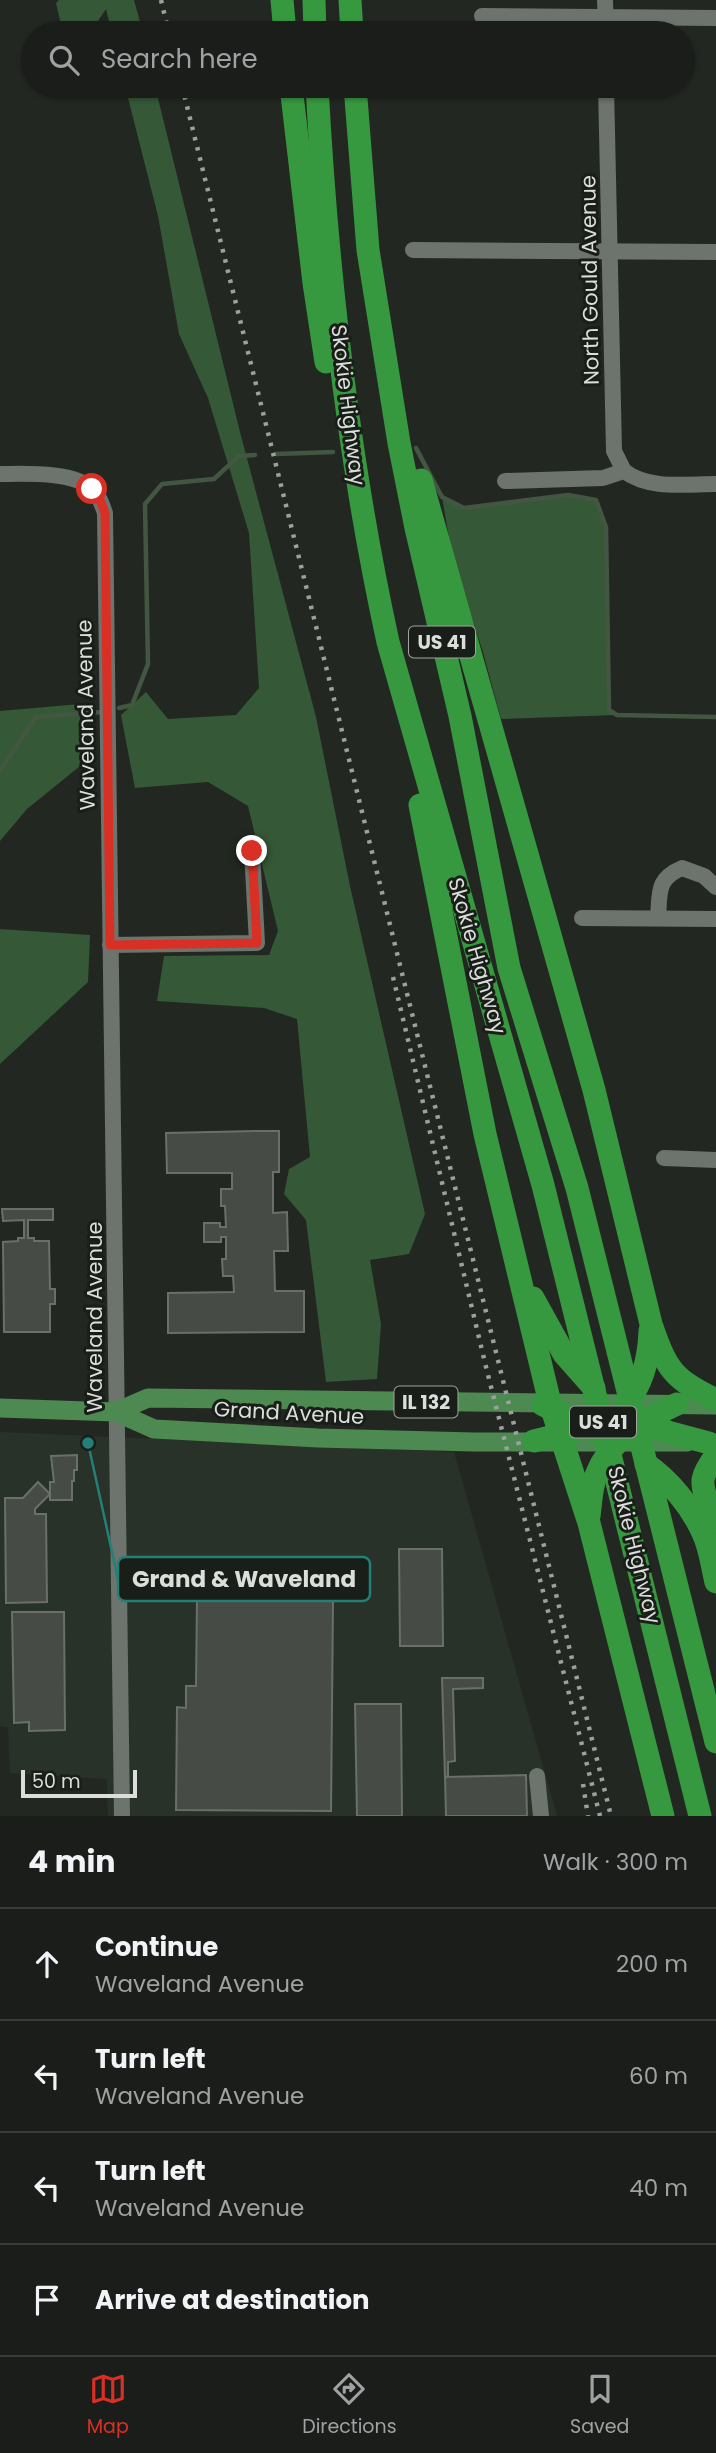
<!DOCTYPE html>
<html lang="en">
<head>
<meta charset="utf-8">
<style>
	body { margin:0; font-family:Poppins,sans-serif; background:#232623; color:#f1f3f6 }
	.scale { position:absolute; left:21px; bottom:18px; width:116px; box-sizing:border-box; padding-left:7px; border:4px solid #dbdedb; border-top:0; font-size:19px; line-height:24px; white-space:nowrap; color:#dbdedb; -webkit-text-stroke:5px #191e19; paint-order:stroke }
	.stop { position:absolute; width:21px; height:21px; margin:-16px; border:5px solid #d93025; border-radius:50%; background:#fff }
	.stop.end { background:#d93025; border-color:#fff; box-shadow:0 2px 7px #0008 }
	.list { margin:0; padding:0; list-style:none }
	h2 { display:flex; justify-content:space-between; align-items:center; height:91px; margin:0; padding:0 28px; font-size:30px }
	h2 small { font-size:23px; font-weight:400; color:#9fa2a2 }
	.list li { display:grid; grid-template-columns:46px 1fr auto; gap:21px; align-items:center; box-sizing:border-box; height:112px; padding:0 28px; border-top:2px solid #383b39 }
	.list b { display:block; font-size:26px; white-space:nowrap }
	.list p { margin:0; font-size:23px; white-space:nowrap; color:#9fa2a2 }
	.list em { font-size:23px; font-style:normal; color:#9fa2a2 }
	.icon { flex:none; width:38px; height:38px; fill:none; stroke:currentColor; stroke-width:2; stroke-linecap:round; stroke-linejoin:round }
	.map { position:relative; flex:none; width:716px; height:1816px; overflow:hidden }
	.search { position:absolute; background:#1a1d1a; box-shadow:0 2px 5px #0004; left:21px; right:21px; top:21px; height:77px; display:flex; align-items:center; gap:18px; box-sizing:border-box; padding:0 24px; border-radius:38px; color:#9fa2a2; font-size:26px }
	.sheet { height:539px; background:#1a1d1a }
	nav { display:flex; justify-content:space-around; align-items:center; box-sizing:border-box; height:98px; border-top:2px solid #383b39; background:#1a1d1a; font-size:19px; color:#9fa2a2 }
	nav a { display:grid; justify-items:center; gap:4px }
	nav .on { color:#d93025 }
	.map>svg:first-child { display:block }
	.built { fill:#293228 }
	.green { fill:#355836 }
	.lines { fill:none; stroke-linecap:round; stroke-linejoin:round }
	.stream { stroke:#425642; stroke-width:4.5 }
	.building { fill:#464b45; stroke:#696f69; stroke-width:2 }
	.minor { stroke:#6d736d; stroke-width:16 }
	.major { stroke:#4c8a51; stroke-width:19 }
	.highway { stroke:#36993f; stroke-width:23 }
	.rail { stroke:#9da19d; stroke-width:4.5; stroke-dasharray:3.5 7; stroke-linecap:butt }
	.route { stroke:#d93025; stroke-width:9 }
	.labels { text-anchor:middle; stroke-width:6; stroke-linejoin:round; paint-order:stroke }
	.shield { fill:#191e19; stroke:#a1a4a1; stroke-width:2 }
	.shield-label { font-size:19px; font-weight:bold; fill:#dbdedb }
	.street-label { font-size:21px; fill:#dbdedb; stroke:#191e19 }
	.leader { fill:none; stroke:#238079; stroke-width:2.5 }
	.callout-dot { fill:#238079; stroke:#191e19; stroke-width:2.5 }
	.callout { fill:#191e19; stroke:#238079; stroke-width:2.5 }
	.callout-label { font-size:23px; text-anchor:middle; font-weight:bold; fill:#dbdedb }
</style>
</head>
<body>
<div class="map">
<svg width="716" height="1816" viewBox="0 0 716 1816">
	<rect width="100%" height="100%" fill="#232722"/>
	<polygon class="built" points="0,1432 454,1452 557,1816 108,1816 107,1779 10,1773 8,1727 0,1726"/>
	<g class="green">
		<polygon points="59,0 134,0 143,33 112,33 106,9 90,33 63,33 56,3"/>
		<polygon points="125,86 155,86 240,432 316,717 350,886 425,1214 409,1254 370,1260 381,1324 377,1379 326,1382 306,1220 284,1194 289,1169 310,1157 297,1019 264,1008 157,1001 164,956 269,955 278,931 248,806 208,782 135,788 121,715 146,692 168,719 236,715 259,688 249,533 208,398 179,334 158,216"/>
		<polygon points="568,495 596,500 606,527 608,693 609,710 617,715 501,719 483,652 453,561 442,497 464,508"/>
		<polygon points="80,704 80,766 27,809 0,841 0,711"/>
		<polygon points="0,929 90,935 88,982 0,1064"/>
	</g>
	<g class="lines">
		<g class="stream">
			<polyline points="416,448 442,497 464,508 568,495 596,500 606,527 609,710 617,715 716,717"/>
			<polyline points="276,454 333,452"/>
			<polyline points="119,708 132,705 148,664 145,504 162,484 214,479 239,456 255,455"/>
			<polyline points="0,771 36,717 102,712"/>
		</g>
	</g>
	<g class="building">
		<polygon points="259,1131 279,1131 279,1172 273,1172 273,1213 287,1212 288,1251 274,1251 275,1291 304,1291 304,1332 168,1333 168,1293 234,1292 233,1276 223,1276 222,1259 226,1259 226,1237 221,1237 221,1242 204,1242 204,1223 220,1223 220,1227 226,1227 225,1206 221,1206 221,1189 232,1189 232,1173 167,1173 166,1133"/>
		<polygon points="2,1209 53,1209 53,1220 28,1220 28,1238 34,1238 34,1241 49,1241 50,1289 55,1289 55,1304 50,1304 50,1332 4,1332 3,1242 18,1241 18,1238 24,1238 24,1220 3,1221"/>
		<polygon points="77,1455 77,1470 74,1470 74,1481 72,1481 72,1500 50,1500 50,1482 54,1482 51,1456"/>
		<polygon points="38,1482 50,1494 35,1509 35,1514 46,1514 47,1602 6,1603 5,1498 23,1498"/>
		<polygon points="399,1549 442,1549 443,1646 400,1646"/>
		<polygon points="306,1583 331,1583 331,1601 333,1601 331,1811 176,1810 177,1707 186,1708 186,1686 196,1686 197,1599 306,1600"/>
		<polygon points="12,1612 64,1612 65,1730 29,1731 29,1722 14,1723"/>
		<polygon points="442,1678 483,1678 483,1688 453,1689 455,1761 448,1762 448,1777 445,1777"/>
		<polygon points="355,1704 401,1704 402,1816 357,1816"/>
		<polygon points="526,1775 527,1816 446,1816 445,1777"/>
	</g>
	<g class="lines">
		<g class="minor">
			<polyline points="605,0 606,33"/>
			<polyline points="482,16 716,18"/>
			<polyline points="606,86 614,451 624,471"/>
			<polyline points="413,250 716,252"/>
			<path d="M0,474C25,474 73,471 92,489C99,495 102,504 105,513L122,1816"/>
			<path d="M505,481L603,478L624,471C649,490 686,484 716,484"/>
			<polyline points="582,918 716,919"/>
			<path d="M658,918C660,893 656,879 682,868L704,876L716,887"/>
			<polyline points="110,945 257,943 252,851"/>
			<polyline points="664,1158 716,1160"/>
			<polyline points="537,1776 541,1816"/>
		</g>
		<g class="major">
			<polyline points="0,1408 116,1412 154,1429 318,1438 474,1442 687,1442"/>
			<polyline points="116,1412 148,1398 716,1405"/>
		</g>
		<g class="highway">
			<polyline points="282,0 285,33"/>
			<polyline points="314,0 315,33"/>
			<polyline points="350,0 352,33"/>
			<polyline points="291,86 314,283 326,362"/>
			<path d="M317,86C327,273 348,459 388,642L543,1185L700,1816"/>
			<polyline points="355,86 368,250 399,443 416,528 460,716 509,968 577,1188 716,1742"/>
			<path d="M421,480L594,1090L651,1324C667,1370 672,1378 716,1400"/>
			<polyline points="420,805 485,1134 550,1403 589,1523 663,1816"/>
			<polyline points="533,1298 564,1354 594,1388"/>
			<path d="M626,1403C644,1383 649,1357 650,1331"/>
			<polyline points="543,1405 589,1427 614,1443"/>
			<polyline points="625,1415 668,1432 709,1443"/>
			<polyline points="534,1441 575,1431"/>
			<path d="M646,1464C669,1480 691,1506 703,1533C710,1547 712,1566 716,1582"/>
			<path d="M589,1516C591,1502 591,1486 597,1473C610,1440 646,1418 677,1404"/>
			<path d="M704,1534C705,1528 708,1522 708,1516C708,1485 692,1488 716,1455"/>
		</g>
		<g class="rail">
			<polyline points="161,0 169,33"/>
			<polyline points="182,86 611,1816"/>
			<polyline points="393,977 486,1367 600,1816"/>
			<polyline points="583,1784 588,1816"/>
		</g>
	</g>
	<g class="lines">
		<polyline class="route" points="92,489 100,500 105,513 110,945 257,943 252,851"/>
	</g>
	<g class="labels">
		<g class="shield">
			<rect x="409" y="626.5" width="66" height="31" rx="5"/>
			<rect x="394.5" y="1386.5" width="63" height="31" rx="5"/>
			<rect x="570" y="1406.5" width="66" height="31" rx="5"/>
		</g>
		<g class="shield-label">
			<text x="442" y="649">US 41</text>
			<text x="426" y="1409">IL 132</text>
			<text x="603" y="1429">US 41</text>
		</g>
		<g class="street-label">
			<text transform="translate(590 280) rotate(-91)" y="7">North Gould Avenue</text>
			<text transform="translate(348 405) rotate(83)" y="7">Skokie Highway</text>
			<text transform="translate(86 715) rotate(-91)" y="7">Waveland Avenue</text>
			<text transform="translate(477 956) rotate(74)" y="7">Skokie Highway</text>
			<text transform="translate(95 1317) rotate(-90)" y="7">Waveland Avenue</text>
			<text transform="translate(289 1413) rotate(3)" y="7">Grand Avenue</text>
			<text transform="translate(634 1545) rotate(76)" y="7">Skokie Highway</text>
		</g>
	</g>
	<path class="leader" d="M88 1443L118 1579"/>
	<circle class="callout-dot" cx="88" cy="1443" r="7"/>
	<rect class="callout" x="118" y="1557" width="252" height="44" rx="7"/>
	<g class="callout-label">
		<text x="244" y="1587">Grand &amp; Waveland</text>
	</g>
</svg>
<div class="scale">50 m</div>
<div class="stop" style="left:92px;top:489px"></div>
<div class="stop end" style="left:252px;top:851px"></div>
<div class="search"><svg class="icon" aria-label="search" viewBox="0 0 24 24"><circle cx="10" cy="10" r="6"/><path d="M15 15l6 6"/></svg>Search here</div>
</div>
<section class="sheet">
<h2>4 min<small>Walk · 300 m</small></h2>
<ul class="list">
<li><svg class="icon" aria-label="ahead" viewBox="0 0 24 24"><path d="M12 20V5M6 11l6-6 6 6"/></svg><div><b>Continue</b><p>Waveland Avenue</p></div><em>200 m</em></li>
<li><svg class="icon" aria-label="left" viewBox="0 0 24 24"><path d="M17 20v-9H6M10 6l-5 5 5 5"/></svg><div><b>Turn left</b><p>Waveland Avenue</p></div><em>60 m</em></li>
<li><svg class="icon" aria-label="left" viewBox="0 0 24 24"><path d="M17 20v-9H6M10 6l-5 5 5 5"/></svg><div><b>Turn left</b><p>Waveland Avenue</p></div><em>40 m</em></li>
<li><svg class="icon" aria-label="arrive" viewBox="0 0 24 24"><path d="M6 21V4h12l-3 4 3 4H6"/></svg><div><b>Arrive at destination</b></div></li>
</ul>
</section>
<nav>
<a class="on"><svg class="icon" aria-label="map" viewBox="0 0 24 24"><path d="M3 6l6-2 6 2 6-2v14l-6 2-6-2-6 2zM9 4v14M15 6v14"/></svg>Map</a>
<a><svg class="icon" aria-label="directions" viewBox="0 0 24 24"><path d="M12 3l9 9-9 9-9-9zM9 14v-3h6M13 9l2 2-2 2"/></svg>Directions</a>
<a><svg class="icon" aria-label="saved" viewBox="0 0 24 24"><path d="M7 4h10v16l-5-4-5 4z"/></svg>Saved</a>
</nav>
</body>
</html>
